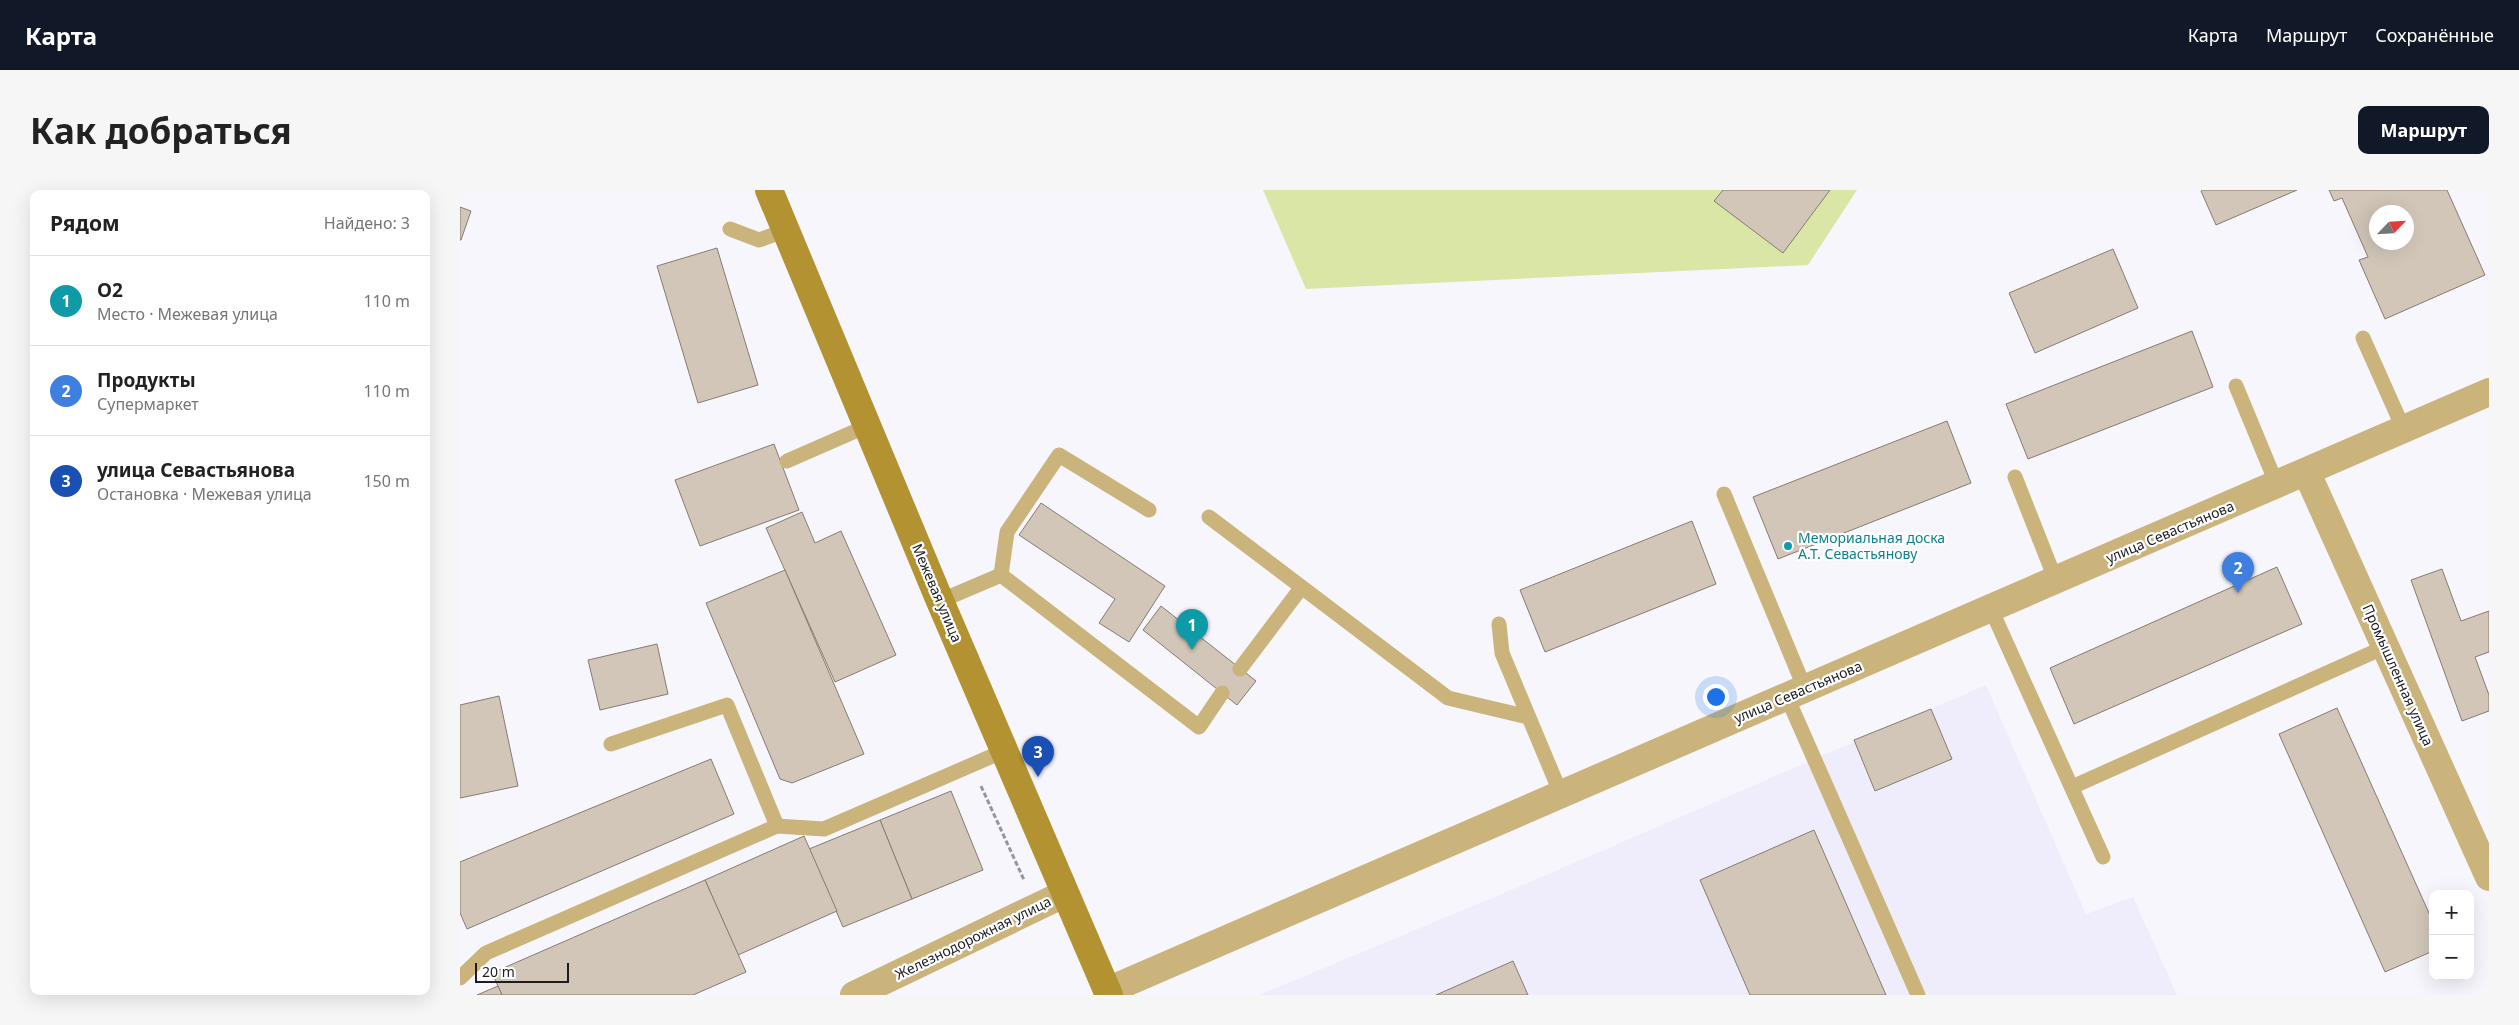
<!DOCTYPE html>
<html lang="ru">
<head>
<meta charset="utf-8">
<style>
	body { margin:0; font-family:"Noto Sans",sans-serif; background:#f6f6f6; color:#222 }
	.controls { position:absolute; right:15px; bottom:15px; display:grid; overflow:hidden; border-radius:10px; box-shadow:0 5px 20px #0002 }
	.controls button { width:45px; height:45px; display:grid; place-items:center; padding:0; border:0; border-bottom:1px solid #e0e0e0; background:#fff; color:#222; font:25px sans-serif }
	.compass { position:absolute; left:1909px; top:15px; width:45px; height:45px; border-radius:50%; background:#fff; box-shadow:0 5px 20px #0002; rotate:65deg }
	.scale { position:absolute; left:15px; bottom:12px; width:94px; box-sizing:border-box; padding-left:5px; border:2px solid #1d1c22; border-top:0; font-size:14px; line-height:18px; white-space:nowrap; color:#1d1c22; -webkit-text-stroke:4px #fff; paint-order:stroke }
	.you { position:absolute; left:1255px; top:506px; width:18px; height:18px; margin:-12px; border:4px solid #fff; border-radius:50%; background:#1a73e8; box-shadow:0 0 0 8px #1a73e833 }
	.badge { display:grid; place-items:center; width:32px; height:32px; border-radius:50%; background:#111827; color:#fff; font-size:16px; font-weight:700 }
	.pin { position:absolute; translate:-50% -41px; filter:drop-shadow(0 1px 2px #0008) }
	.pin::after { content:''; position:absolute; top:26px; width:18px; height:15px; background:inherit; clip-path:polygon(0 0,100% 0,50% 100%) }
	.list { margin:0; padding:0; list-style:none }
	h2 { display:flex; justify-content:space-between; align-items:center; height:65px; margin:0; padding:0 20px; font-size:21px }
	h2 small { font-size:16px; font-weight:400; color:#767676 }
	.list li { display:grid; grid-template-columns:32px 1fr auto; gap:15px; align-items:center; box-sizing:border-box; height:90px; padding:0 20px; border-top:1px solid #e0e0e0 }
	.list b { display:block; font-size:19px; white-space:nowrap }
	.list p { margin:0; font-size:16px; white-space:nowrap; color:#767676 }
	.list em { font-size:16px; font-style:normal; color:#767676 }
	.map { position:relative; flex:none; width:2029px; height:805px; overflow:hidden; border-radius:10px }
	header { display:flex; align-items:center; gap:30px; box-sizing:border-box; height:70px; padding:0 25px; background:#111827; color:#fff }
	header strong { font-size:24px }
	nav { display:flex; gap:28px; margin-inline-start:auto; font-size:18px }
	.intro { display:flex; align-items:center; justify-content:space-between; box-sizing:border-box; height:120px; padding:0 30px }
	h1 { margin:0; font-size:35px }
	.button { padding:12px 22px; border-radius:10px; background:#111827; color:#fff; font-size:18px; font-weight:700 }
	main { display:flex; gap:30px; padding:0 30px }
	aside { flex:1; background:#fff; border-radius:10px; box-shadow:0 5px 20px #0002 }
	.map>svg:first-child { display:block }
	.built { fill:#efedfc }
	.green { fill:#d9e6a5 }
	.building { fill:#d1c6b8; stroke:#867c6f; fill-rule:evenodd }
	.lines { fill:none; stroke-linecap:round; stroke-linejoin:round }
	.path { stroke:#96959c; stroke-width:3; stroke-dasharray:5 2.5; stroke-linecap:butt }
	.lane { stroke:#cab47b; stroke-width:15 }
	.street { stroke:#cab47b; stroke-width:28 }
	.secondary { stroke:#b39231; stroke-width:28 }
	.culture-dot { fill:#0f9aa8; stroke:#fff; stroke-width:2 }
	.labels { text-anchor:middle; stroke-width:4.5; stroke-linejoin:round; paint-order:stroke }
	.street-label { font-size:14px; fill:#1d1c22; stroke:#fff }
	.culture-label { font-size:14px; fill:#0d838f; stroke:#fff; text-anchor:start }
</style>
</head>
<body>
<header>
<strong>Карта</strong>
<nav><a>Карта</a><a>Маршрут</a><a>Сохранённые</a></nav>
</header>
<div class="intro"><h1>Как добраться</h1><a class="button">Маршрут</a></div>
<main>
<aside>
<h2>Рядом<small>Найдено: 3</small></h2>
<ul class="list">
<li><span class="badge" style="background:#0f9aa8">1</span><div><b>O2</b><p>Место · Межевая улица</p></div><em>110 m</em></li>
<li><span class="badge" style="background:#3f7fe0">2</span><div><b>Продукты</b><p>Супермаркет</p></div><em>110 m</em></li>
<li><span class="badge" style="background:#1a4fb4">3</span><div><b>улица Севастьянова</b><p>Остановка · Межевая улица</p></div><em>150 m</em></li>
</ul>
</aside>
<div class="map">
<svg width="2029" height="805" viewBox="0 0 2029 805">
	<rect width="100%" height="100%" fill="#f7f6fd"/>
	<polygon class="built" points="1526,495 1626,724 1673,707 1717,805 799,805 1051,700"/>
	<polygon class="green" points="803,0 1397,0 1348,75 846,99"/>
	<g class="building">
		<polygon points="1263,0 1370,0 1323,63 1254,11"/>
		<polygon points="1743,0 1837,0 1756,35 1741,1"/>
		<path d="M1869,0H1987L2025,85L1925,129L1899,70L1908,67L1882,8L1874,11ZM1916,22H1946V52H1916Z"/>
		<polygon points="0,17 11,21 1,50 0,50"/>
		<polygon points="257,58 298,195 238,213 197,76"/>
		<polygon points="1653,59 1678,118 1575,163 1549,103"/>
		<polygon points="1732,141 1753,197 1568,269 1546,214"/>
		<polygon points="1487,231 1511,293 1318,369 1293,307"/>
		<polygon points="314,254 339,320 240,356 215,290"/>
		<polygon points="581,313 705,396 669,452 639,433 655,409 559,345"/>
		<polygon points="342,322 355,353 381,341 436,465 375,492 306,338"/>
		<polygon points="1232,331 1256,394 1085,462 1060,400"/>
		<polygon points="1817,377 1842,434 1614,534 1590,478"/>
		<polygon points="1982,379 2001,431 2029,421 2029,462 2015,467 2029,505 2029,521 2002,531 1951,390"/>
		<polygon points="325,380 404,564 332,593 320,589 246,413"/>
		<polygon points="701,416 796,491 777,515 683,440"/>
		<polygon points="197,454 208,504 140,520 128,470"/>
		<polygon points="39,506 58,596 0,608 0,515"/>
		<polygon points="1877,518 1973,732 1973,761 1925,782 1819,544"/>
		<polygon points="1471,519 1492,569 1415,601 1394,550"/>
		<polygon points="251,569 274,624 7,739 0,723 0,672"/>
		<polygon points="491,601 523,680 452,709 420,630"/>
		<polygon points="420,630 452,709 383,737 349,659"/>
		<polygon points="1354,640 1426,805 1290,805 1240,690"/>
		<polygon points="344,646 377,721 278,765 245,690"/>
		<polygon points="245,690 286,782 233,805 42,805 32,783"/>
		<polygon points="1053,771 1068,805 976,805"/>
		<polygon points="38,796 42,805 17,805"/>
	</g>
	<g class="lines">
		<polyline class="path" points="521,596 564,690"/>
		<g class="lane">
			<polyline points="270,39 299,50 326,40"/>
			<polyline points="1903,148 1944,240"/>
			<polyline points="1776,196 1817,295"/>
			<polyline points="327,271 407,236"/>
			<polyline points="1555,287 1596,391"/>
			<polyline points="1264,304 1345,499"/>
			<polyline points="749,327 988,508 1068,527"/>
			<polyline points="541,385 547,342 599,265 689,320"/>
			<polyline points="480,411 541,385 739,537 762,503"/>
			<polyline points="1531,419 1643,667"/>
			<polyline points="1039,434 1042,463 1101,604"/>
			<polyline points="780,479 841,398"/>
			<polyline points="1327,507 1458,805"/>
			<polyline points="151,554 267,515 317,636"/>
			<polyline points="1612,597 1925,457"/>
			<polyline points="0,788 26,763 317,636 364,639 544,561"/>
		</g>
		<g class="street">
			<polyline points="1847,283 2029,687"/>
			<polyline points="647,801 2029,202"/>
			<polyline points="394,805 604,704"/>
		</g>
		<polyline class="secondary" points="309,0 480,411 649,805"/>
	</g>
	<circle class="culture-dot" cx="1328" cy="356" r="5"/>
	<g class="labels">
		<g class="street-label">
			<text transform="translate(1710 342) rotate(-23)" y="5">улица Севастьянова</text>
			<text transform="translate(477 403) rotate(67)" y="5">Межевая улица</text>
			<text transform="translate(1938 485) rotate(66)" y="5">Промышленная улица</text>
			<text transform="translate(1338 502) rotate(-23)" y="5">улица Севастьянова</text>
			<text transform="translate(513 748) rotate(-26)" y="5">Железнодорожная улица</text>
		</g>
		<g class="culture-label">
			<text x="1338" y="353">Мемориальная доска<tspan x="1338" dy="16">А.Т. Севастьянову</tspan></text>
		</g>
	</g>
</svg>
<div class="controls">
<button>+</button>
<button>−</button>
</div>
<svg class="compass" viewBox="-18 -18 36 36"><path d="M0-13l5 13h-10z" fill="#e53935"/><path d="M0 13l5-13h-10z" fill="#767676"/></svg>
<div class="scale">20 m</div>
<div class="you"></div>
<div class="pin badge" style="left:732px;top:460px;background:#0f9aa8">1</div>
<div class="pin badge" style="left:1778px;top:403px;background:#3f7fe0">2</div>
<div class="pin badge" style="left:578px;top:587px;background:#1a4fb4">3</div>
</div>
</main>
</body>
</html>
